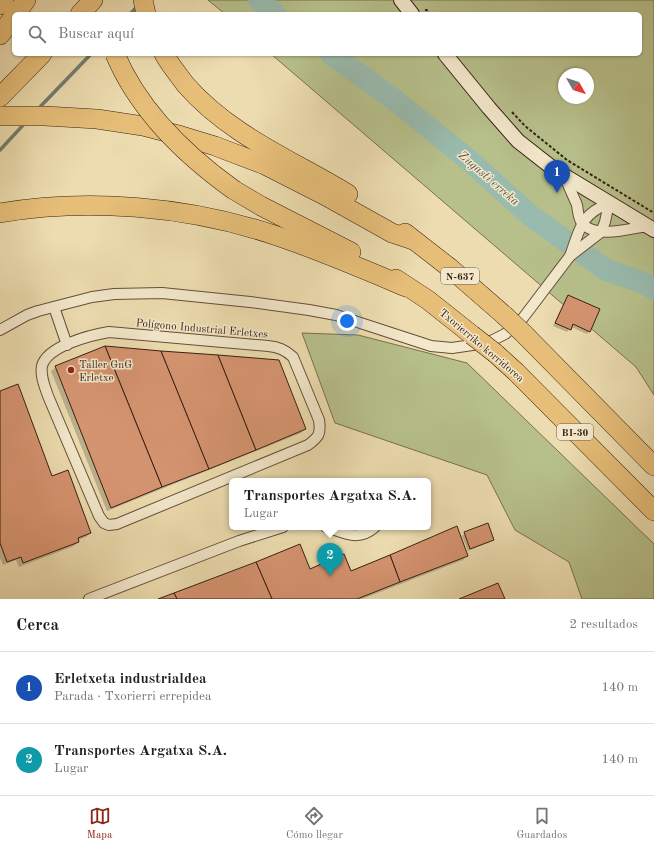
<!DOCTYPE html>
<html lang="es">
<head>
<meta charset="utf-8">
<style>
	body { margin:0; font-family:"Old Standard TT",serif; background:#f6f6f6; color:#202124 }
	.compass { position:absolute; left:558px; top:68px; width:36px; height:36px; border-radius:50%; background:#fff; box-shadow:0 1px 3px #0004; rotate:129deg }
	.you { position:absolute; left:347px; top:321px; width:14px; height:14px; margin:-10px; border:3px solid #fff; border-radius:50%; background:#1a73e8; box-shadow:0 0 0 6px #1a73e833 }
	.badge { display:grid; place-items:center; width:26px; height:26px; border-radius:50%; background:#8f2418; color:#fff; font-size:13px; font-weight:700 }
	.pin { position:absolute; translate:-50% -33px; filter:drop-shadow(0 1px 2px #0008) }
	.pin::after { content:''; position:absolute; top:21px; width:14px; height:12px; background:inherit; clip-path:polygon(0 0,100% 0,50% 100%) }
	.popup { position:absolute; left:229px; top:478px; width:202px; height:52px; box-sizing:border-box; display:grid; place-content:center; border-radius:6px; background:#fff; filter:drop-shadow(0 1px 3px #0005); font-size:13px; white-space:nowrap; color:#757577 }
	.popup b { font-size:15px; color:#202124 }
	.popup::after { content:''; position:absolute; left:50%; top:100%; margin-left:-8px; border:8px solid transparent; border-top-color:#fff }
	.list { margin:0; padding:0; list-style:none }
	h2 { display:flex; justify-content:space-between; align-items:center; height:52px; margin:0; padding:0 16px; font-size:17px }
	h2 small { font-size:13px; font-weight:400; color:#757577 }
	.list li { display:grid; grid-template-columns:26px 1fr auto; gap:12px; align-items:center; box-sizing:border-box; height:72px; padding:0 16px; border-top:1px solid #e0e0e0 }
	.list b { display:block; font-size:15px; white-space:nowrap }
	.list p { margin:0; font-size:13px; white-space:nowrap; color:#757577 }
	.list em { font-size:13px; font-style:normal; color:#757577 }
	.icon { flex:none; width:22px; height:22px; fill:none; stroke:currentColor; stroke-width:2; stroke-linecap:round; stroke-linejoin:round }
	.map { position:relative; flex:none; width:654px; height:599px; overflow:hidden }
	.search { position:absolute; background:#fff; box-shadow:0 1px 3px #0004; left:12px; right:12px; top:12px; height:44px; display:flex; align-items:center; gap:10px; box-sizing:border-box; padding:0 14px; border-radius:6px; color:#757577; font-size:15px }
	.sheet { height:196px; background:#fff }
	nav { display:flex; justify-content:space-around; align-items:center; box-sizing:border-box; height:56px; border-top:1px solid #e0e0e0; background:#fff; font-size:11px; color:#757577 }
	nav a { display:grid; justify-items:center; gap:2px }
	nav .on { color:#8f2418 }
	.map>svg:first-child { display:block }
	.green { fill:#b7c08b; stroke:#787050; fill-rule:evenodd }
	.shadow { fill:#0003 }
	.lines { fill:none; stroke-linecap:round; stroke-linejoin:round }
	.stream { stroke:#727d70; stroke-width:3.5 }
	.river { stroke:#99bbae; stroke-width:22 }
	.building { fill:#d59470; stroke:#381f14 }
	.street-casing { stroke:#654e3b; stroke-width:12 }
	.secondary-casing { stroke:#381f14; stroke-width:16 }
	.highway-casing { stroke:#381f14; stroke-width:20 }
	.path { stroke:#381f14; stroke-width:2; stroke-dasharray:3 2; stroke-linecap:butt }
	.street { stroke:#f3e8cb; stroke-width:10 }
	.secondary { stroke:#f3e8cb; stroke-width:14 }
	.highway { stroke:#e6be78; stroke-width:19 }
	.highway-bridge-casing { stroke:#381f14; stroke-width:20; stroke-linecap:butt }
	.highway-bridge { stroke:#e6be78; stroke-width:19 }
	.poi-dot { fill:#8f2418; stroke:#f3e8cb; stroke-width:1.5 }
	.labels { text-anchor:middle; stroke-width:3; stroke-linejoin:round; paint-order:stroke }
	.shield { fill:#f3e8cb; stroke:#705b4b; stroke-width:1 }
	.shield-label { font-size:10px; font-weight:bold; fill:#381f14 }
	.street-label { font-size:11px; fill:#381f14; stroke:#f3e8cb }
	.poi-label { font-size:11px; fill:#381f14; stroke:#f3e8cb; text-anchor:start }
	.water-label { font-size:12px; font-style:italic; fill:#554e42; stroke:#f3e8cb }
</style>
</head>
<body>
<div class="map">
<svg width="654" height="599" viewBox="0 0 654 599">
	<rect width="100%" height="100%" fill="#ecdcaf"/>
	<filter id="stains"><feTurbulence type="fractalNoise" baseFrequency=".005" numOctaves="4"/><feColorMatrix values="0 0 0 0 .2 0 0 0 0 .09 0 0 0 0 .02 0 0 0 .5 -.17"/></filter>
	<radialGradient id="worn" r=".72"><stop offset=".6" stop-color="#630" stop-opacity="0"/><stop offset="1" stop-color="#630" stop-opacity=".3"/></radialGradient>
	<g class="green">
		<path d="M208,0H654V395L636,367L271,54H640V14H225ZM564,74H588V98H564Z"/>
		<polygon points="302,333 358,335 467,363 654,544 654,599 582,599 569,562 515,530 487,475 335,423"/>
	</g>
	<g class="shadow">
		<polygon points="568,296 589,331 587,334 571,327 567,332 553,326 566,298"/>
		<polygon points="56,367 305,429 301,433 107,511 51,371"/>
		<polygon points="0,392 52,477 90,533 86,537 78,540 78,542 74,546 19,567 16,560 3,565 0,558"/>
		<polygon points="465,533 493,540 490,542 468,551 462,536"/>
		<polygon points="467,555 463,560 362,599 160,599 310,570 350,572"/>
	</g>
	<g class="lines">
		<g class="stream">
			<polyline points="130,14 138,6"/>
			<polyline points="38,109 91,54"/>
			<polyline points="0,150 25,123"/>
		</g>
		<g class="river">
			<polyline points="259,0 275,14"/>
			<polyline points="331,54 396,101 470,161 531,216 606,270 642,282 654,289"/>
		</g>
	</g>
	<g class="building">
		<polygon points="568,295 600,309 590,332 573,324 571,330 555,323"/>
		<polygon points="105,346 161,351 209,469 162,487"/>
		<polygon points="105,346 162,487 111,508 55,366"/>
		<polygon points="161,351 218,355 256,450 209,469"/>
		<polygon points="218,355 279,360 306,429 256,450"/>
		<polygon points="18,384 52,476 68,470 91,533 78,538 79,542 23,563 21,557 7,562 0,543 0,391"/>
		<polygon points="488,523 494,540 470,549 464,532"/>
		<polygon points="457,526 468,556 400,582 390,555"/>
		<polygon points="300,544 310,569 344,554 351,571 390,555 400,582 357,599 272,599 256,562"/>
		<polygon points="256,562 272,599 177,599 174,593"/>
		<polygon points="498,583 505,599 459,599"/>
		<polygon points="174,593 177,599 158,599"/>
	</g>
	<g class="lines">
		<g class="street-casing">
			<g id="street">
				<path d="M565,176C568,186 573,195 577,205C578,210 578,218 582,223C595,239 629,229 647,226"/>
				<path d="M570,256C580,229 580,215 609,203"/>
				<polyline points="54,307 67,345"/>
				<polyline points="0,330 27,315 38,311 92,297 114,294 162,293 250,302 309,310 336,315 431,346 452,348 479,344 491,341 505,334 523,318 570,256 601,232 605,222 609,203"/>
				<path d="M109,332L268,346C279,347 285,350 293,357L319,420C321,434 319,437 308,445L117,524L109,525L104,523L99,516L48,396C45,387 40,376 42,366C47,346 91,335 109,332Z"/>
				<path d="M326,527C345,533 358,542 375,527"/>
				<polyline points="89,599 239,541 283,527"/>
			</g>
		</g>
		<g class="secondary-casing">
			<g id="secondary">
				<polyline points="401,0 412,14"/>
				<polyline points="445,54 489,108 518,141 555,170 654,230"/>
			</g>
		</g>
		<g class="highway-casing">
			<g id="highway">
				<polyline points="143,0 146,14"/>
				<polyline points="0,5 4,0"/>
				<polyline points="16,14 26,0"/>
				<polyline points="80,14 93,0"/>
				<polyline points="0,35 14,16"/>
				<path d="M164,54C170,65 178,74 185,84C229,135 292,160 348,194"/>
				<polyline points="0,97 42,54"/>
				<polyline points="0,116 45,116 97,119 143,126 182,136 215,146 265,165 324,195 392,233 413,240"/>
				<polyline points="234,190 261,206 351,252"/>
				<path d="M0,213C87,198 186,206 271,234C317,249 361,268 406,287"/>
				<polyline points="405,233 450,268 504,315"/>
				<polyline points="396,279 428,300 472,335"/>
				<polyline points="523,333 654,466"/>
				<polyline points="495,353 516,372 654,511"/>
			</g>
		</g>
		<g class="path">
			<polyline points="425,10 427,10 430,14"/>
			<polyline points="512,112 525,126 567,160 654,213"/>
		</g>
		<use href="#street" class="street"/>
		<use href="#secondary" class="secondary"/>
		<use href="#highway" class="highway"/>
		<g class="highway-bridge-casing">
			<g id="highway-bridge">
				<path d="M115,54C139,111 185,155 234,190"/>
				<polyline points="504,315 523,333"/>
				<polyline points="472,335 495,353"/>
			</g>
		</g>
		<use href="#highway-bridge" class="highway-bridge"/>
	</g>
	<circle class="poi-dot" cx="71" cy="370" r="4"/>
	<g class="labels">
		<g class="shield">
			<rect x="441" y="268" width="38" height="16" rx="3"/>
			<rect x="557" y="424" width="36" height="16" rx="3"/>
		</g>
		<g class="shield-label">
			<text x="460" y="280">N-637</text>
			<text x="575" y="436">BI-30</text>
		</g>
		<g class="street-label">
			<text transform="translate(202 328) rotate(5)" y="4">Polígono Industrial Erletxes</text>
			<text transform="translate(482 345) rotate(40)" y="4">Txorierriko korridorea</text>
		</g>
		<g class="poi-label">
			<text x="79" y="368">Taller GnG<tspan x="79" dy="13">Erletxe</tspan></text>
		</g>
		<g class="water-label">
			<text transform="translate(489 178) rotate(41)" y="4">Zugasti erreka</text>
		</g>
	</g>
	<rect width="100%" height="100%" filter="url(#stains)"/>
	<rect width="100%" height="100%" fill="url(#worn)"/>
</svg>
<svg class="compass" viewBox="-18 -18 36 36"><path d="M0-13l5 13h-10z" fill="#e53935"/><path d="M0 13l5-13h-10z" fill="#757577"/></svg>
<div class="you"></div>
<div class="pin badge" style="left:557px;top:193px;background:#1a4fb4">1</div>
<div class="pin badge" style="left:330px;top:576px;background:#0f9aa8">2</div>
<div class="popup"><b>Transportes Argatxa S.A.</b>Lugar</div>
<div class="search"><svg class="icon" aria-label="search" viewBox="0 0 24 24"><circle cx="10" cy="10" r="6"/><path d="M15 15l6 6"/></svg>Buscar aquí</div>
</div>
<section class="sheet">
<h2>Cerca<small>2 resultados</small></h2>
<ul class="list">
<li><span class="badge" style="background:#1a4fb4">1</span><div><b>Erletxeta industrialdea</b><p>Parada · Txorierri errepidea</p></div><em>140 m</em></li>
<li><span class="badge" style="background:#0f9aa8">2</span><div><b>Transportes Argatxa S.A.</b><p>Lugar</p></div><em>140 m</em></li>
</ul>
</section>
<nav>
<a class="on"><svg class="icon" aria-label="map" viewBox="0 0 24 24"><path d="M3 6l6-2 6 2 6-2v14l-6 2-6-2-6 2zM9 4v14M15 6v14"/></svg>Mapa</a>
<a><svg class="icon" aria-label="directions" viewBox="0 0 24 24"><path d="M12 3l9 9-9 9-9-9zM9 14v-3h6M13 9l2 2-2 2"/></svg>Cómo llegar</a>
<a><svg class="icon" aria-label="saved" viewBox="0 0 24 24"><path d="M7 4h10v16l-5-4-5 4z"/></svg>Guardados</a>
</nav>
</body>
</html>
